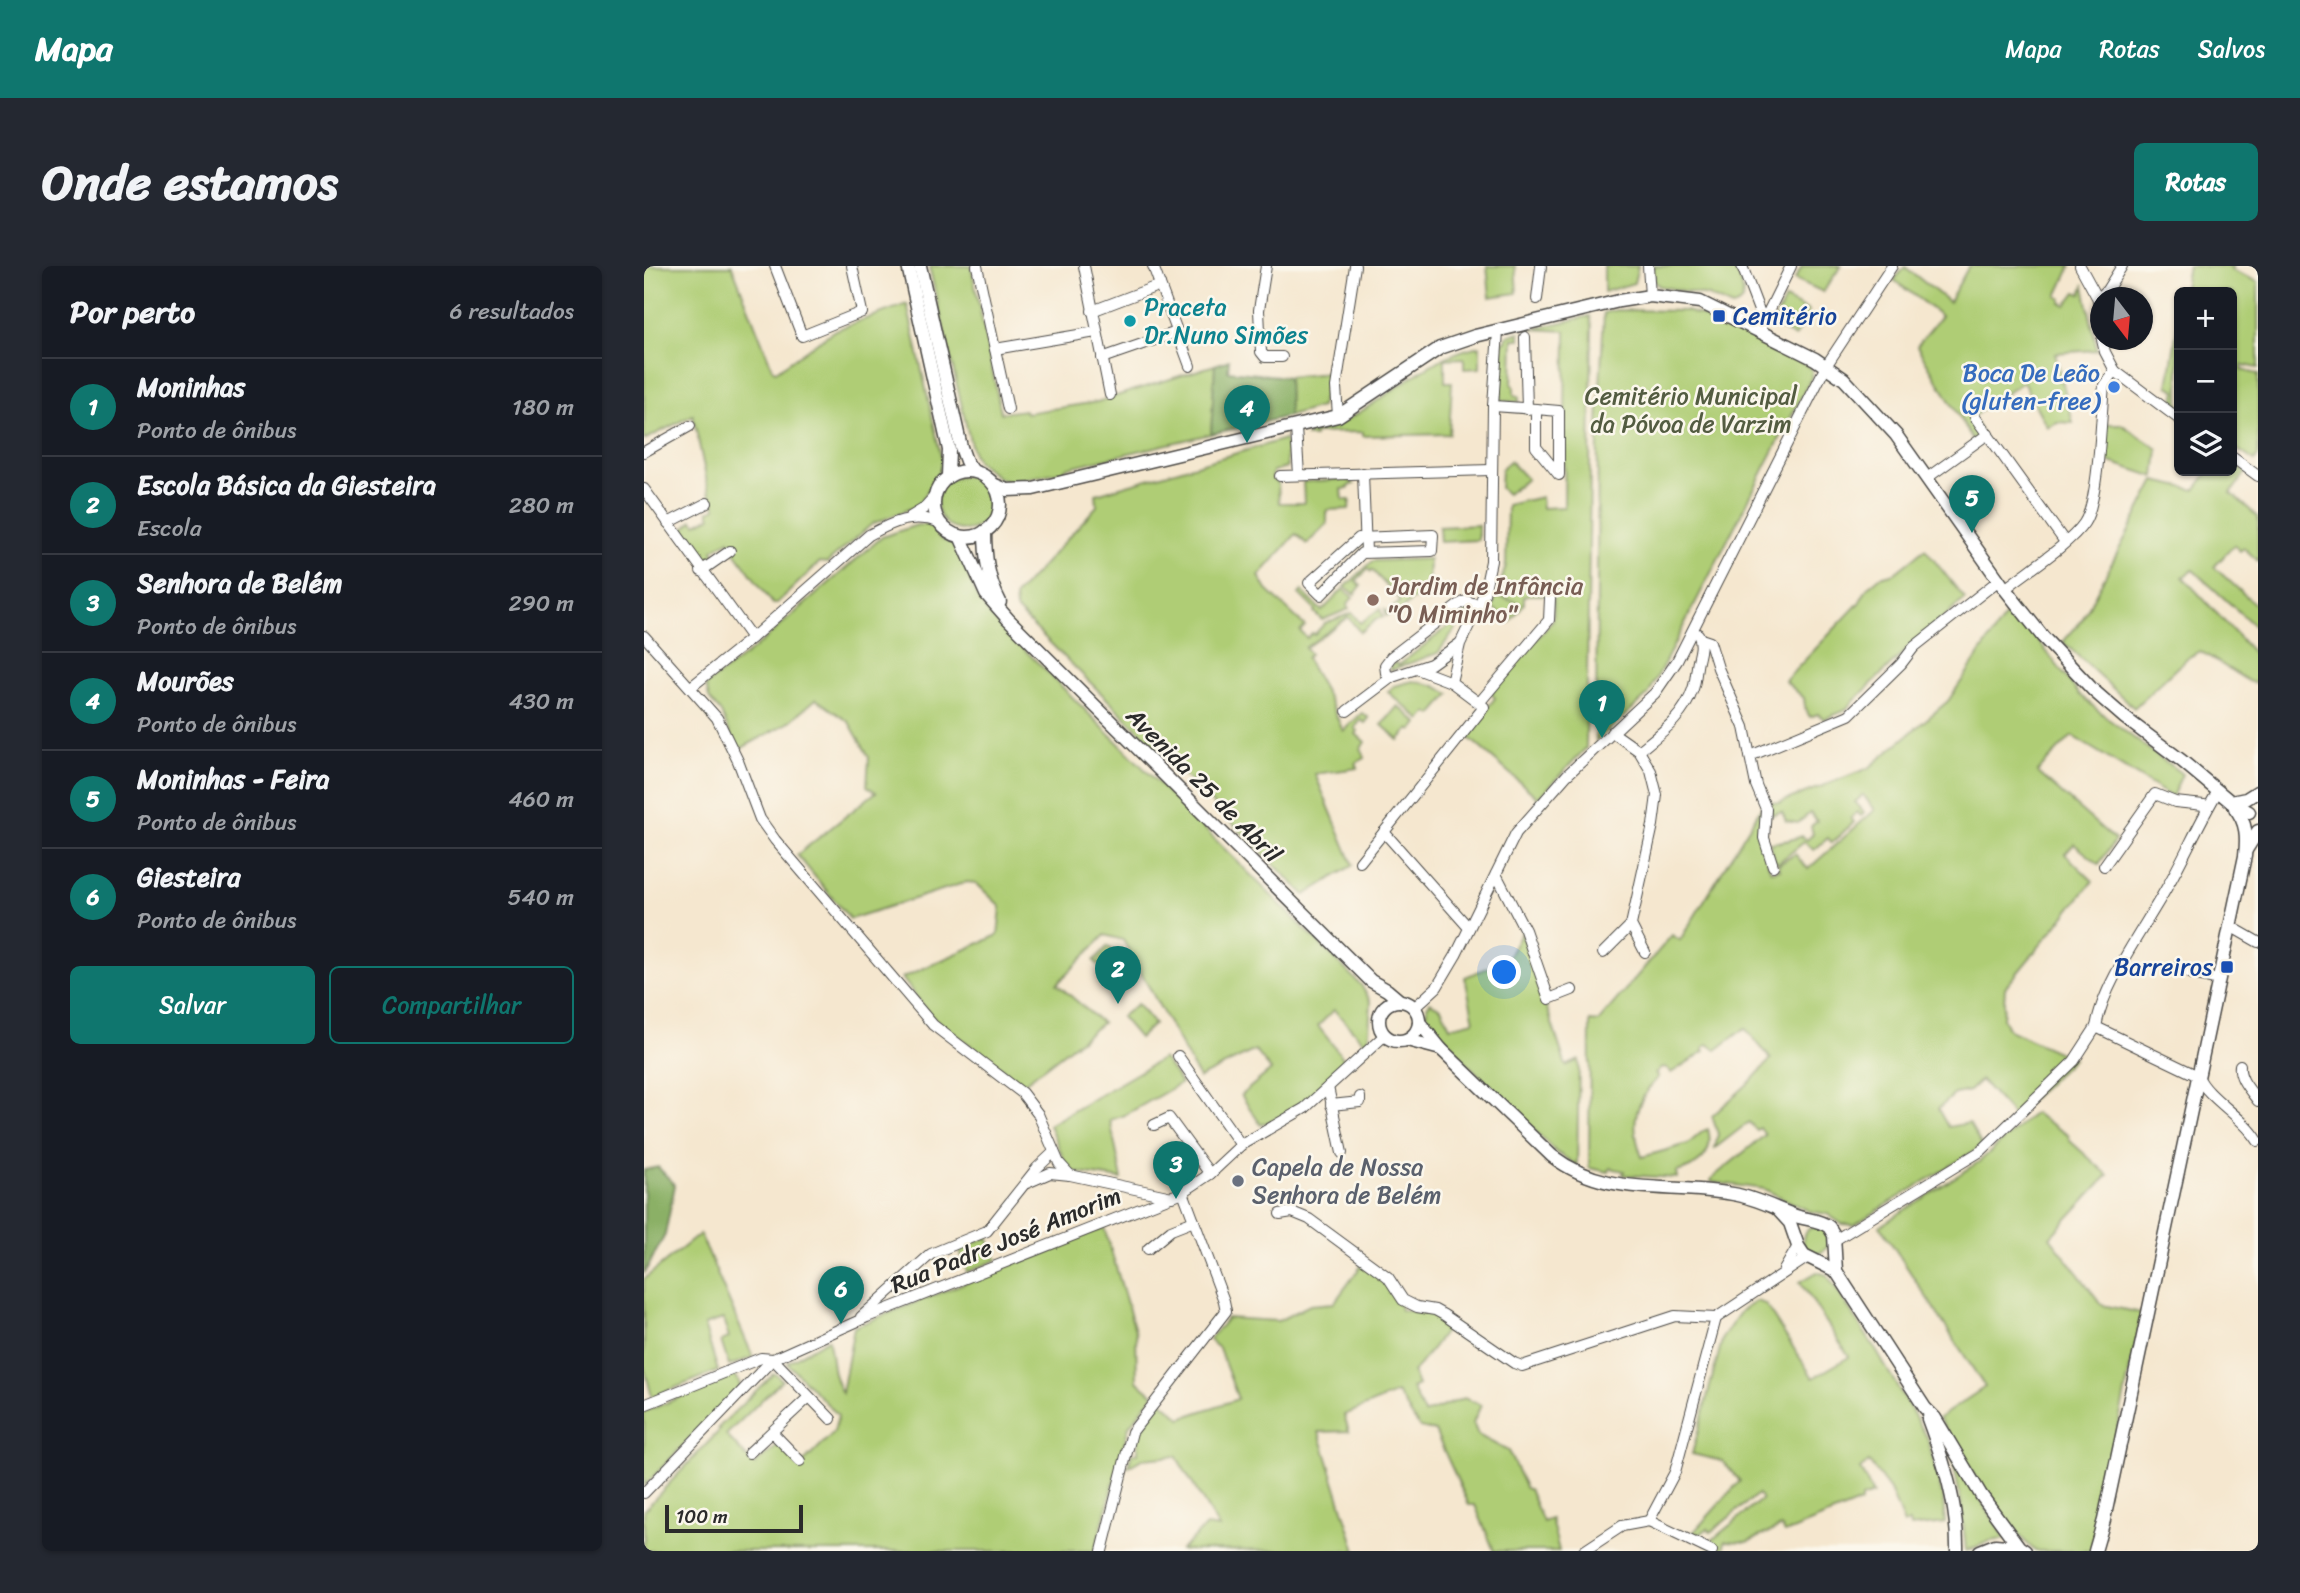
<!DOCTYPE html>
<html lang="pt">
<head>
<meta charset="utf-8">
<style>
	body { margin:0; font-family:Sriracha,sans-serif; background:#242831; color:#f1f3f6 }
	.controls { position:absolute; right:21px; top:21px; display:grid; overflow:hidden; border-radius:10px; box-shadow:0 2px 5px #0004 }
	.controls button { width:63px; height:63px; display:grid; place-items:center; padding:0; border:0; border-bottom:2px solid #363941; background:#171b24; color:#f1f3f6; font:35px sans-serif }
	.compass { position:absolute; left:1446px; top:21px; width:63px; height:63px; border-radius:50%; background:#171b24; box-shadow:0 2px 5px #0004; rotate:164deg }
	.scale { position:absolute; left:21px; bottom:18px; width:138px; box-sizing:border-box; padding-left:7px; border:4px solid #2b2b2b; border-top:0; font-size:19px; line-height:24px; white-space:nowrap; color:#2b2b2b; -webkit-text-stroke:5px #fbf7ec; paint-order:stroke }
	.you { position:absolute; left:861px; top:707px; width:24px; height:24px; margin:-18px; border:5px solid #fff; border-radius:50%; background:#1a73e8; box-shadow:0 0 0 10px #1a73e833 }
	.badge { display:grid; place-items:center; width:46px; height:46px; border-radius:50%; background:#0f766e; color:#fff; font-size:23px; font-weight:700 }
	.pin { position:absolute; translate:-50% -58px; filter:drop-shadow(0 2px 4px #0008) }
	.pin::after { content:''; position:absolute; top:37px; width:24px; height:21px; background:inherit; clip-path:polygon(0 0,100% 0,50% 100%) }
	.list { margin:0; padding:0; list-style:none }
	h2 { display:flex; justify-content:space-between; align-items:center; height:91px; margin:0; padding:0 28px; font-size:30px }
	h2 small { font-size:23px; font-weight:400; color:#9ea1a6 }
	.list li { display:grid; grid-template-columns:46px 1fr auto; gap:21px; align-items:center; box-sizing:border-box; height:98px; padding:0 28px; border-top:2px solid #363941 }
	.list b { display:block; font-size:26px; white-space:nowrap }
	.list p { margin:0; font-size:23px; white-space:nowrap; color:#9ea1a6 }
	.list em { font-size:23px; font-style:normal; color:#9ea1a6 }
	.actions { display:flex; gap:14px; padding:21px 28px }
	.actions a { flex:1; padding:16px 0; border:2px solid #0f766e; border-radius:10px; text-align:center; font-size:24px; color:#0f766e }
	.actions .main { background:#0f766e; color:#fff }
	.icon { flex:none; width:38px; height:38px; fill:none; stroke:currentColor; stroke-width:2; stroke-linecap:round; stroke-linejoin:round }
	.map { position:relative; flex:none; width:1614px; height:1285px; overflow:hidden; border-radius:10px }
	header { display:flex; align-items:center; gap:42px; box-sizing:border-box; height:98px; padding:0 35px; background:#0f766e; color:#fff }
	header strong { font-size:33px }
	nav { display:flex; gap:38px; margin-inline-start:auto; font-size:24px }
	.intro { display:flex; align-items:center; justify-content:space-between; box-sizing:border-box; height:168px; padding:0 42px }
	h1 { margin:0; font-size:49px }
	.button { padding:18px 32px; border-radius:10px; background:#0f766e; color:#fff; font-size:24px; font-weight:700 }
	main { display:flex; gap:42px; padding:0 42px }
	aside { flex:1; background:#171b24; border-radius:10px; box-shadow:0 2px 5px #0004 }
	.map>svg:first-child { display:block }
	.green { fill:#afcd74; stroke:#6d7c50; stroke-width:2 }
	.forest { fill:#8bb066; stroke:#5b6e48; stroke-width:2 }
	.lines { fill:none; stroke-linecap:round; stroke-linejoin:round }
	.minor-casing { stroke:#494744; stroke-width:12 }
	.major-casing { stroke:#494744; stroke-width:15 }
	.minor { stroke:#fff; stroke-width:10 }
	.major { stroke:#fff; stroke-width:12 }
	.transit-dot { fill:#1a4fb4; stroke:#fbf7ec; stroke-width:2.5 }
	.culture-dot { fill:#0f9aa8; stroke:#fbf7ec; stroke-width:2.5 }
	.shop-dot { fill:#3f7fe0; stroke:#fbf7ec; stroke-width:2.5 }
	.education-dot { fill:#8d6e63; stroke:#fbf7ec; stroke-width:2.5 }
	.worship-dot { fill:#6b7280; stroke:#fbf7ec; stroke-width:2.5 }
	.labels { text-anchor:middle; stroke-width:5; stroke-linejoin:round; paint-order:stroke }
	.culture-label { font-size:24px; fill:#0d838f; stroke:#fbf7ec; text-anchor:start }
	.transit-label { font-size:24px; fill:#164399; stroke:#fbf7ec; text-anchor:start }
	.shop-label { font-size:24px; fill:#366cbe; stroke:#fbf7ec; text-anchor:end }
	.park-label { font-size:24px; fill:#535c41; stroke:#fbf7ec }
	.education-label { font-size:24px; fill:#785e54; stroke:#fbf7ec; text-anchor:start }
	.street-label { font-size:24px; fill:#2b2b2b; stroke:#fbf7ec }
	.worship-label { font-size:24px; fill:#5b616d; stroke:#fbf7ec; text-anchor:start }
</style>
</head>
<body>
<header>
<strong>Mapa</strong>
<nav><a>Mapa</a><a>Rotas</a><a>Salvos</a></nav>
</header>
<div class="intro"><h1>Onde estamos</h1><a class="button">Rotas</a></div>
<main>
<aside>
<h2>Por perto<small>6 resultados</small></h2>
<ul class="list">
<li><span class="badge">1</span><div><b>Moninhas</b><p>Ponto de ônibus</p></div><em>180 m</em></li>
<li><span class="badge">2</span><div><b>Escola Básica da Giesteira</b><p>Escola</p></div><em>280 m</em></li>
<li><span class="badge">3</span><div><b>Senhora de Belém</b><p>Ponto de ônibus</p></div><em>290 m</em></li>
<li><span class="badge">4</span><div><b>Mourões</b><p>Ponto de ônibus</p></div><em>430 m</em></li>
<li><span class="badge">5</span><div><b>Moninhas - Feira</b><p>Ponto de ônibus</p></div><em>460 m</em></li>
<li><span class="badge">6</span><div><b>Giesteira</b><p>Ponto de ônibus</p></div><em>540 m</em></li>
</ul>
<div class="actions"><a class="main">Salvar</a><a>Compartilhar</a></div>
</aside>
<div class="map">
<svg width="1614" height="1285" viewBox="0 0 1614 1285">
	<rect width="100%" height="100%" fill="#fbf7ec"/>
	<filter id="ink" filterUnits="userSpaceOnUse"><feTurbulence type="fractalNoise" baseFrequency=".0143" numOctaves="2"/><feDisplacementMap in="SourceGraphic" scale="14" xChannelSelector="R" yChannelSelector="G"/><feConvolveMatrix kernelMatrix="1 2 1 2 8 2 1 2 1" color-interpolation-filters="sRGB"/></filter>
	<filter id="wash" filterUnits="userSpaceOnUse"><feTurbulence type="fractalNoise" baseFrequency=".00686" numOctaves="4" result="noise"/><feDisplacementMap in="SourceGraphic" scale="28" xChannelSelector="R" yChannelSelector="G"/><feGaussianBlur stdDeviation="1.57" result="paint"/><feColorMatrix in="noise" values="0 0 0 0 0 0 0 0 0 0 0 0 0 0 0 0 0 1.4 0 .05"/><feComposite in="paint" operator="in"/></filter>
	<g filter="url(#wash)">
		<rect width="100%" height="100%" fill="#f5e7cf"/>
		<g class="green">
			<polygon points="0,0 88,0 129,104 132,105 191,64 263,38 298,195 297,202 275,239 228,258 183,297 176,296 132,338 129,338 88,282 85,274 69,284 71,288 67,293 56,293 41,270 39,263 49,254 52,258 67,251 65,245 72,242 65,226 49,149 0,174"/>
			<polygon points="287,0 327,0 357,147 381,144 382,147 453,136 571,99 567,168 421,202 421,205 366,216 355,212 333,195 329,188 286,4"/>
			<polygon points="843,0 871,0 873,27 846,31"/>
			<polygon points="960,0 994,0 990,17 960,26"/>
			<path d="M1009,0H1091C1095,13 1108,37 1088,41L1064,30L1015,20L1011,16Z"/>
			<polygon points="1158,0 1197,0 1179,26 1151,13"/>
			<polygon points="1325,0 1427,0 1413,30 1418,33 1417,36 1422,39 1432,26 1437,28 1440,20 1453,84 1411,87 1429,157 1413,156 1403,161 1379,116 1328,151 1338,168 1329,174 1273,80 1297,50 1250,14 1261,1 1305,36"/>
			<polygon points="1544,0 1589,0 1587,4 1614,16 1614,102 1599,99 1597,104 1614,108 1614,189 1611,195 1588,180 1588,26 1539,26"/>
			<polygon points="1141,33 1165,45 1151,71 1134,62 1131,54"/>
			<polygon points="972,44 1042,45 1075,55 1165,100 1168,105 1167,112 1004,429 952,475 954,159 960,47"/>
			<polygon points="946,50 948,61 942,482 894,532 822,469 851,432 847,427 909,354 910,329 883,329 880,331 880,338 866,356 848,341 853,330 875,337 853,329 862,299 863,239 897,231 898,242 920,241 922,65 888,63"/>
			<polygon points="1535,51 1535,143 1529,139 1532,124 1524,120"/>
			<polygon points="876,66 876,73 869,73 868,119 870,120 870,129 875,130 875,136 857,135 859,75 862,75 863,70"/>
			<path d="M836,80V102L820,103V92L801,93V116H808L805,168L719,170V166L671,167L670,171H662L664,168C729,154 771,92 836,80Z"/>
			<polygon points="684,107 677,141 645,150 644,111"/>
			<polygon points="1461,158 1477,158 1514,183 1511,211 1457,193"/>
			<polygon points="641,173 643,202 629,205 628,213 634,216 635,237 660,237 659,216 703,213 710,218 706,219 705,222 698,223 699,234 706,234 705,243 683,244 683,258 663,278 652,268 615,310 623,324 661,360 656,365 663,372 668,367 670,369 681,357 708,347 716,357 736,343 739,351 733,353 716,366 704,351 661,382 666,388 662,392 684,431 699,465 718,447 725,452 721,457 717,454 711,462 714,465 712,468 721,476 717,482 721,492 712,497 714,502 671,508 709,599 661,629 372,343 371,330 453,240 452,228"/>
			<polygon points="866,195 883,213 863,228 856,222 857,203"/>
			<polygon points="1588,196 1602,206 1587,227 1614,251 1614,295 1600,282 1596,285 1590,279 1570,301 1614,341 1614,363 1549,304 1539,311 1614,392 1614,417 1606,416 1556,385 1543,392 1490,442 1419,376 1438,354 1511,215 1551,224 1565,205 1588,205"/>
			<circle cx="320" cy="237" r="27"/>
			<polygon points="273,259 285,259 297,273 313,280 332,329 345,348 717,719 727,736 724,780 690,744 674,760 703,797 659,841 617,859 597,829 627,804 611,784 555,812 479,674 461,669 413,718 458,757 379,818 287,750 258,712 354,669 357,641 332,617 323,616 206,653 153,589 232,526 223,520 225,491 205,456 172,433 144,457 94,484 77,447 65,432 62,419 107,385 238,271"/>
			<polygon points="834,259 834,274 796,276 795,261"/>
			<polygon points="1281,283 1321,333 1262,384 1200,445 1180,453 1174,448 1166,451 1161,442 1160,432 1141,415 1215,337 1224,321 1236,311 1251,307"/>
			<polygon points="785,293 784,323 752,347 749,344 742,350 741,344 743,346 755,337 755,333 728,304 727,306 724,303 712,315 717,320 711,328 701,321 729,295"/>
			<polygon points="699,323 709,331 703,339 705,343 678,354 670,346 671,344 655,328 658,325 678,345"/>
			<polygon points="824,338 827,341 794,387 747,404 746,400 751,396 755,399 820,348 817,343"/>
			<path d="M1368,340L1435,428L1463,452L1538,508L1528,531L1428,470L1393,506L1471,574L1455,598L1430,578L1421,588L1449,615L1361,722L1359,753L1365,764L1429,793L1370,850L1337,814L1325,825L1311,828L1294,843L1304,861L1325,857L1338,880L1210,959L1198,958L1183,948L1165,945L1120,923L1067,916L1068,912L1121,869L1116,862L1112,864L1105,856L1071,882L1074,868L1068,850L1107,815L1127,793L1101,762L1072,784L1064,778L1059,782L1061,785L1027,807L1023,802L1018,801L1011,808L1014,811C991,837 985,857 998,891L1044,878L1059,865L1064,863C1071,888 1054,901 1032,906L1033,912L979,909L980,905L966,902L965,906L945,902L946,755L954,756L1028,669L1036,674L1118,540L1123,595L1127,605L1136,603L1134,599L1151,588L1164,603L1231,544L1219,529L1211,536L1220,546L1217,550L1213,546L1207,552L1210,556L1188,577L1184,572L1170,584L1160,576L1134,597L1131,595L1126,577C1137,576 1149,574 1158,570L1163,574L1169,568L1167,560L1173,555L1166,547L1154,557L1142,555L1138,546L1127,549L1126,536L1135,537L1225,502L1304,435Z"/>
			<polygon points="769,415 789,419 806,428 788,449 784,446 777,454 744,426 750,420"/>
			<polygon points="754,440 774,457 768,465 765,463 755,474 738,459"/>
			<polygon points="878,666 922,800 935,794 933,899 912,886 790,764 784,756 783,741 786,736 797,742 806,761 830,755 821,711 863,694"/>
			<polygon points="464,680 487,701 474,716 450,695"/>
			<polygon points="493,738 510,758 495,772 477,751"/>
			<polygon points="519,792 537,817 481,849 466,854 478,913 429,906 420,894 405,859"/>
			<path d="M1390,847L1424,869L1426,875L1464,909L1406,971L1458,1039L1498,1047L1447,1285H1391C1351,1249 1323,1197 1295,1152L1341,1121L1236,960L1336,895Z"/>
			<circle cx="1172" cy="974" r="13"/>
			<path d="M460,961L492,1068L493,1115L510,1129L485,1160L451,1285H0V1244L76,1164L74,1162L129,1108H132L138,1114L82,1169L110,1199L136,1178L157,1199L190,1166L194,1149L143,1097L184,1073C190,1094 186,1107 198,1127L210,1061Z"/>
			<polygon points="56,968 109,1091 85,1100 77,1075 85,1072 79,1053 60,1059 74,1105 8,1131 0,1100 0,1013"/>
			<polygon points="344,971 353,994 323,1006 315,982"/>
			<path d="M720,996C736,1009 753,1024 757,1044L779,1046L797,1051L803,1063L769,1107L774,1119L768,1122L780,1148L820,1132L837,1139L829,1157L834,1169L864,1185L882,1223H885L899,1256L907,1253L915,1285H850L831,1239H825L791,1165L776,1162L753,1127L700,1149L705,1165L675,1166L712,1285L537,1284L562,1260L575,1262L532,1190L498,1193L484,1201L488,1187H494V1167L517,1135L537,1152L594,1133L575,1082L565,1074L583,1052L634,1055L666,1039L690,1037Z"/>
			<polygon points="1173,1006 1183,1009 1230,1081 1283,1171 1299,1232 1301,1257 1267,1261 1265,1257 1260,1258 1246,1224 1225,1196 1216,1203 1229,1228 1217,1232 1217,1236 1141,1267 1137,1261 1103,1276 1081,1275 1079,1285 1062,1279 1118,1233 1114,1228 1067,1266 1064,1262 1050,1273 1046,1270 1096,1215 1078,1195 1048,1188 1079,1071 1097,1045 1113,1035 1121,1038 1169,1112 1205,1091 1156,1016"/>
			<polygon points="90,1109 95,1116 96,1121 0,1220 0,1146"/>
			<polygon points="1308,1190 1362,1273 1346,1275 1322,1285 1317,1236"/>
		</g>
		<g class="forest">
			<polygon points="585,94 584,105 644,111 645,150 567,168 571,99"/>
			<polygon points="14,901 31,919 21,969 0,1008 0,904"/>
		</g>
	</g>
	<g filter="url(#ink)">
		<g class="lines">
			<g class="minor-casing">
				<g id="minor">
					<polyline points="131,0 158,70 218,46 208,0"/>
					<polyline points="333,0 364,143"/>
					<polyline points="440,0 466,129"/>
					<polyline points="509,0 546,100"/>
					<polyline points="622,0 615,44 617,86 621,91 638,91"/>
					<polyline points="1004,0 1006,30"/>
					<polyline points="1098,0 1119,55"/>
					<polyline points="1436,0 1454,33 1456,65"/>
					<polyline points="893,33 897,0"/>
					<polyline points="1454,33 1463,24 1478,0"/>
					<polyline points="448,45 516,19"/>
					<polyline points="854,65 849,140 847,295 840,328 816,378 807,416 835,437 905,354 906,332"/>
					<polyline points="1115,65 1147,0"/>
					<polyline points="881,71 883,143"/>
					<polyline points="1458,74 1461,86 1471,105 1535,153"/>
					<polyline points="351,83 452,66"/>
					<polyline points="458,92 533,66"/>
					<polyline points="849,140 892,143 892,181 915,209 915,145 892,143"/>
					<polyline points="694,150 692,121 711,0"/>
					<polyline points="1331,151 1421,276"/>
					<polyline points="652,162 655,209"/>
					<polyline points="0,186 46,160"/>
					<polyline points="1588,191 1614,210"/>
					<polyline points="719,207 722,286"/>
					<polyline points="636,210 847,204"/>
					<polyline points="1283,212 1344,168"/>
					<polyline points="0,223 108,372"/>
					<polyline points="266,251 279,243 290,231"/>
					<polyline points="24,257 63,237"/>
					<polygon points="789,269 788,285 718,287 677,329 665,317 715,272"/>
					<polyline points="57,305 86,285"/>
					<path d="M1361,323C1382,306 1426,278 1440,257C1455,235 1457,150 1460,119L1471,105"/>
					<polyline points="0,370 73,452 94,495 116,553 131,574 289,759 378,827 394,848 415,897 426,909 528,931"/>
					<polyline points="1057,373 1066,376 1074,402 1100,461 1112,519 1122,543 1120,572 1129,600"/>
					<polyline points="773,403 807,416"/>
					<polyline points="747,412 742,407 741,399 747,391 816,338 822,335 835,339"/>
					<path d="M47,421L108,372L225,269C249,256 268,247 295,256"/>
					<polyline points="703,445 748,411 787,398 815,378"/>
					<polyline points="968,466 995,485 1007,505 1013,529 1009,559 987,659 1001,686"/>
					<path d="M995,485C1017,467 1040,451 1049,423C1052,414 1052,404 1054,395C1056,386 1059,377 1054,368"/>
					<polyline points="1106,490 1205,449 1257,398 1270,381 1355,314"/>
					<path d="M1574,525C1555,556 1541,590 1523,621C1501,661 1459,717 1452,761L1554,810C1563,832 1600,851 1614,875"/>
					<polyline points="740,566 825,662"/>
					<polyline points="716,596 840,441 835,437"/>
					<polyline points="1460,600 1511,528 1531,536 1560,539 1562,545"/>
					<polyline points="852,608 881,664 905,733 928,724"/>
					<polyline points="1586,660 1614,676"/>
					<polyline points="959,687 987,659"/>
					<polyline points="1534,701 1548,708 1574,714"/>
					<polyline points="770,742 793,721 812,689 872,567 923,509 1011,427 1033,395 1182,100 1248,0"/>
					<polyline points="534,790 597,879"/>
					<path d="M1596,799C1594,812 1606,824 1614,835"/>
					<polyline points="684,821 698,887"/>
					<polyline points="687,839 716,836 716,831"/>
					<polyline points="510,859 525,852 566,908"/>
					<polyline points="383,917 406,907 426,909"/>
					<polyline points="636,948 648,946 665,953 744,1011 759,1034 773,1041 791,1044 800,1049 870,1097 878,1100 1031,1050 1072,1052 1164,991"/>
					<polyline points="1191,974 1337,885 1430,795 1452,761"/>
					<polyline points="504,983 527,964 550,955"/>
					<polyline points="1140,1004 1154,980"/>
					<polyline points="217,1051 287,988 343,965 393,902 410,886"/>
					<polyline points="129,1093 187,1153"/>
					<polyline points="0,1139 117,1092 129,1093"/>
					<polyline points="128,1166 156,1195"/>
					<polyline points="105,1187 165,1131"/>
					<polyline points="0,1227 129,1093 223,1051 539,926 566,908 597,879 661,842 741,769"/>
					<polyline points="458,1285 488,1166 582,1045 580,1035 539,926"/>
					<polyline points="940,1285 978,1260 1005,1255"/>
					<polyline points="1068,1285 1005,1255 1031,1206 1072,1052"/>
				</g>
			</g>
			<g class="major-casing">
				<g id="major">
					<polyline points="264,0 305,184 304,210"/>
					<polyline points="276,0 317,181 322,195 329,205"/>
					<circle cx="323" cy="238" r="33"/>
					<polyline points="351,219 363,224 389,223 694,150 796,82 831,70 975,35 1006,30 1056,36 1171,93 1200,113 1252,169 1361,323 1399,371 1450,425 1481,452 1538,495 1587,536 1605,546"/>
					<path d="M341,265C341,291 344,313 356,336"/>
					<polyline points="316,270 342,328 364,353 727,715 743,724 756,735"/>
					<polyline points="1587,536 1602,533 1613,526"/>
					<polyline points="1602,584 1614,565"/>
					<circle cx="755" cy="755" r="20"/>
					<path d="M775,756L797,783L908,890C964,933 1025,916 1089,928C1113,932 1132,943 1155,951C1165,954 1176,954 1185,961L1190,969L1192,1005L1281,1142L1291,1152L1337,1229L1375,1281L1381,1285"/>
					<polyline points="763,774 797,783"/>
					<polyline points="1134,944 1146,957 1154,980 1160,989 1192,1005"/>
					<path d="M1284,1153C1300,1196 1314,1239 1313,1285"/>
					<polyline points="1336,1285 1351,1279 1375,1281"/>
					<path d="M1451,1285L1460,1254L1601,590C1603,571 1603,557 1591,542"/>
				</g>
			</g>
			<use href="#minor" class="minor"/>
			<use href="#major" class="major"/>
		</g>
	</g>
	<g class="transit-dot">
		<rect x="1068" y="43" width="14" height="14" rx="3.5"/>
		<rect x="1576" y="694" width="14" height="14" rx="3.5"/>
	</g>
	<circle class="culture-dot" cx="486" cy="55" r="7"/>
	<circle class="shop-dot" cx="1470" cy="121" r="7"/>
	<circle class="education-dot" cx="729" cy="334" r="7"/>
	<circle class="worship-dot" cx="594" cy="915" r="7"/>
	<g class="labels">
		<g class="culture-label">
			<text x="500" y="49">Praceta<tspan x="500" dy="28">Dr.Nuno Simões</tspan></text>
		</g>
		<g class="transit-label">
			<text x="1089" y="58">Cemitério</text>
			<text x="1569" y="709" text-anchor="end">Barreiros</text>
		</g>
		<g class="shop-label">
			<text x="1456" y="115">Boca De Leão<tspan x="1456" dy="28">(gluten-free)</tspan></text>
		</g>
		<g class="park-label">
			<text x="1047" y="138">Cemitério Municipal<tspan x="1047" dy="28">da Póvoa de Varzim</tspan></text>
		</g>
		<g class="education-label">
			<text x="743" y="328">Jardim de Infância<tspan x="743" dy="28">"O Miminho"</tspan></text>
		</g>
		<g class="street-label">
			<text transform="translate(560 519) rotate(45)" y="8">Avenida 25 de Abril</text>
			<text transform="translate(362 974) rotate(-22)" y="8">Rua Padre José Amorim</text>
		</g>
		<g class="worship-label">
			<text x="608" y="909">Capela de Nossa<tspan x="608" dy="28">Senhora de Belém</tspan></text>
		</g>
	</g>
</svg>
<div class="controls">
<button>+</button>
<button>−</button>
<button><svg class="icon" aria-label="layers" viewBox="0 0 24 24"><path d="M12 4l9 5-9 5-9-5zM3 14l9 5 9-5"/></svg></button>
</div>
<svg class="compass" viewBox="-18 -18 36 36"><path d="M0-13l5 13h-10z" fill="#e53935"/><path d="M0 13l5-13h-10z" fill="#9ea1a6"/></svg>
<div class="scale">100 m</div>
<div class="you"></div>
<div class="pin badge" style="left:958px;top:472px">1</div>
<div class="pin badge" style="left:474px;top:738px">2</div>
<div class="pin badge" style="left:532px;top:933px">3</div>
<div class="pin badge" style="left:603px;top:177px">4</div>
<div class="pin badge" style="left:1328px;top:267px">5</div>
<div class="pin badge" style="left:197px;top:1058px">6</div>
</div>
</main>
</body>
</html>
